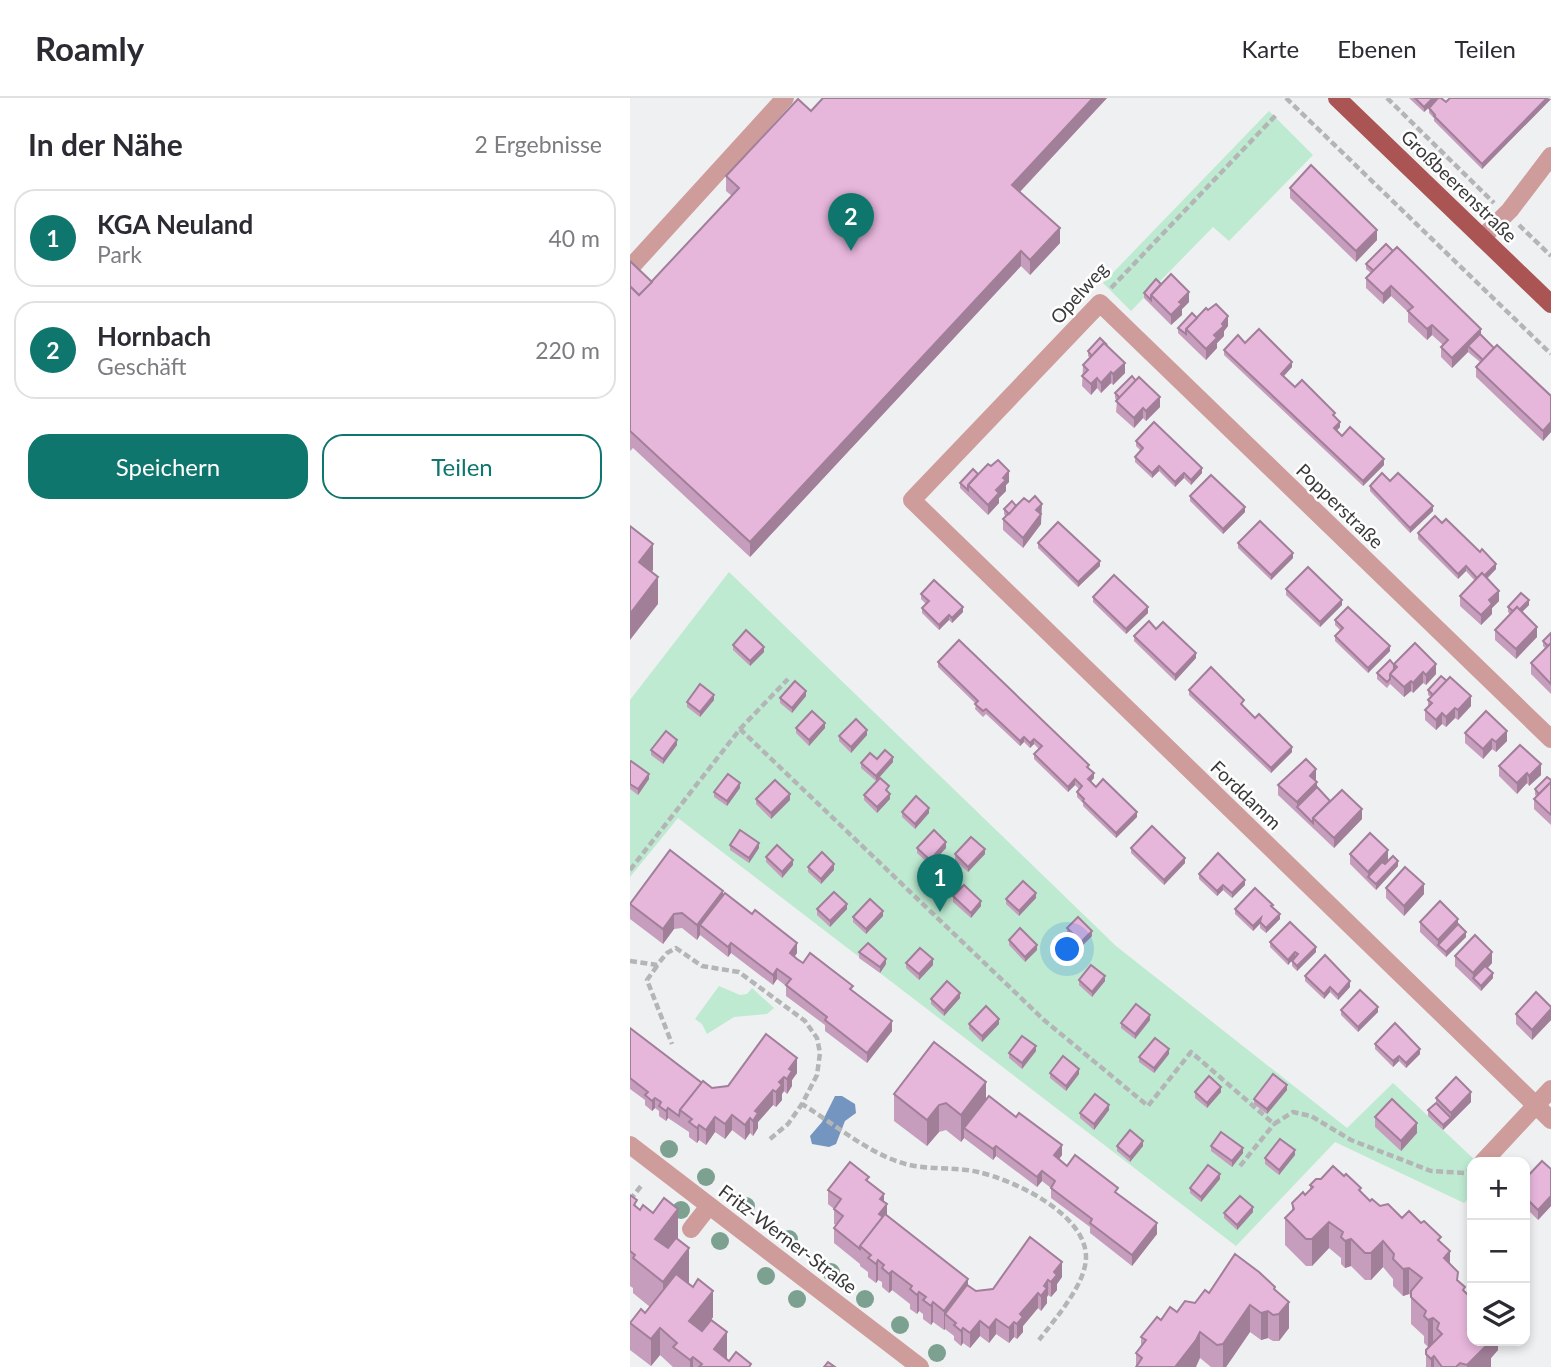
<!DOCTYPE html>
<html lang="de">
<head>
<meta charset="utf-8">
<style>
	body { margin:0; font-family:Lato,sans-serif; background:#f7f7f7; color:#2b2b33 }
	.controls { position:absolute; right:21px; bottom:21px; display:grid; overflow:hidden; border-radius:14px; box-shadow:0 4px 10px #0003 }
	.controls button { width:63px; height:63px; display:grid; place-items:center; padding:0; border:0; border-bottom:2px solid #e1e1e2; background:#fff; color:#2b2b33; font:35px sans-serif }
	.you { position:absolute; left:438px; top:852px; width:24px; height:24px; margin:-18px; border:5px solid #fff; border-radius:50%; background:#1a73e8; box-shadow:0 0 0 10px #1a73e833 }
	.badge { display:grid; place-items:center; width:46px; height:46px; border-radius:50%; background:#0f766e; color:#fff; font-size:23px; font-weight:700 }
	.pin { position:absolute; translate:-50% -58px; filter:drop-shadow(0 2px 4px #0008) }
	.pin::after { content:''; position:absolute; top:37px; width:24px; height:21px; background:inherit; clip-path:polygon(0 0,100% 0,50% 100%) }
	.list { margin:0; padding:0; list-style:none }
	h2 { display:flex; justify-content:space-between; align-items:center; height:91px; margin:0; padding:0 28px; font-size:30px }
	h2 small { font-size:23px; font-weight:400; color:#7c7c81 }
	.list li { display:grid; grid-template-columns:46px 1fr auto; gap:21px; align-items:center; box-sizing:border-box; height:98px; margin:0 14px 14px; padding:0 14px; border:2px solid #e1e1e2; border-radius:21px }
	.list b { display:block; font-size:26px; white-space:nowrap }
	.list p { margin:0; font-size:23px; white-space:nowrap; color:#7c7c81 }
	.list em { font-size:23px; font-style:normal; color:#7c7c81 }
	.actions { display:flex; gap:14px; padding:21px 28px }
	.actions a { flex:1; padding:16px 0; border:2px solid #0f766e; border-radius:21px; text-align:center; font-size:24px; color:#0f766e }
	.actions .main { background:#0f766e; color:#fff }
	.icon { flex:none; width:38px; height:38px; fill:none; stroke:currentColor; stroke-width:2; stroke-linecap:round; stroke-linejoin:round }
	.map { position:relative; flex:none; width:921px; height:1269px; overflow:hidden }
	header { display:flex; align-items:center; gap:42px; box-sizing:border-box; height:98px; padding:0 35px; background:#fff; border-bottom:2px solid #e1e1e2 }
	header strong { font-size:33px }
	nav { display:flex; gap:38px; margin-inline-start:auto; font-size:24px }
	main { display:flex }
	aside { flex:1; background:#fff }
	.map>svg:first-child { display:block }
	.green { fill:#beead1 }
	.water { fill:#7495bf }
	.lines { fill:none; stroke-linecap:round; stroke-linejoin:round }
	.path { stroke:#b4b5b6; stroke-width:4.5; stroke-dasharray:7 3.5; stroke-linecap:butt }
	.minor { stroke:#ce9c9b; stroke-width:18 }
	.major { stroke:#aa5454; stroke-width:18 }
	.tree { fill:#7da191 }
	.wall { fill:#c69dbc }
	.shaded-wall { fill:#a17f99 }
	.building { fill:#e6b6db; stroke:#a17f99; stroke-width:2 }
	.labels { text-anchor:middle; stroke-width:5; stroke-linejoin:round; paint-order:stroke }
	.street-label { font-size:19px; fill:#39393a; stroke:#fff }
</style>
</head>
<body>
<header>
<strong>Roamly</strong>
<nav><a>Karte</a><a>Ebenen</a><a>Teilen</a></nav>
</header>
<main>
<aside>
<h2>In der Nähe<small>2 Ergebnisse</small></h2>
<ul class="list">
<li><span class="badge">1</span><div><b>KGA Neuland</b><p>Park</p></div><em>40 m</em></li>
<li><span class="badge">2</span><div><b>Hornbach</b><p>Geschäft</p></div><em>220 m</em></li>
</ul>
<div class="actions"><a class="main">Speichern</a><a>Teilen</a></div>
</aside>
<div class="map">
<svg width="921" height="1269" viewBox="0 0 921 1269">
	<rect width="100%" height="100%" fill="#eff0f1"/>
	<g class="green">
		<polygon points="639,13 683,57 599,143 583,129 501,213 473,185"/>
		<polygon points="99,474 486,848 717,1030 763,985 847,1064 842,1064 842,1097 834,1105 705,1044 606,1148 48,720 0,779 0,602"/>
		<polygon points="89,888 110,897 117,896 122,890 144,910 137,916 104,919 77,936 72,926 65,921"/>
	</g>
	<polygon class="water" points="205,998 212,998 225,1006 226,1015 215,1023 206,1046 199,1049 182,1046 180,1038 192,1024"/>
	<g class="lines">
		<g class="path">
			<polyline points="656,0 921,256"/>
			<polyline points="757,0 864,105"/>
			<polyline points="889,127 921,158"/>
			<polyline points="481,190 647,16"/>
			<polyline points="110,631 158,581"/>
			<polyline points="0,772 110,631 414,922 518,1008 561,954 644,1026 663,1014 681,1018 721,1042 801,1073 835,1075 838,1073"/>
			<path d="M0,863L27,867L37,855L46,850L72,868L109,874L175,923L187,940L190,955L187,977L172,1006C203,1025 234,1052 269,1064C294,1073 322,1068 348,1074C384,1082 456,1116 456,1159C456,1186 425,1221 409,1242"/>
			<polyline points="27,868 17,882 42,946"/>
			<polyline points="140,1041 158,1026 172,1006"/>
			<polyline points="610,1068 644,1026"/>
			<polyline points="0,1102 11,1088"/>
		</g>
		<g class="minor">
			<polyline points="852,140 880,112 921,58"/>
			<polyline points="1,169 155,0"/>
			<polyline points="921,641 470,205 282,402 921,1022"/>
			<polyline points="0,1047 290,1269"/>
			<polyline points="853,1064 921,991"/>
			<polyline points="61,1131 79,1108"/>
		</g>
		<polyline class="major" points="707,0 921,206"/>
	</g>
	<g class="tree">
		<circle cx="39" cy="1051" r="9"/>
		<circle cx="76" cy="1079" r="9"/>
		<circle cx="116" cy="1108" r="9"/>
		<circle cx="51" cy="1112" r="9"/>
		<circle cx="159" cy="1141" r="9"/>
		<circle cx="90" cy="1143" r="9"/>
		<circle cx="201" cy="1174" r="9"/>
		<circle cx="136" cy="1178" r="9"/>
		<circle cx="167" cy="1201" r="9"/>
		<circle cx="235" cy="1201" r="9"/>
		<circle cx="270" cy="1227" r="9"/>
		<circle cx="307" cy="1255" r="9"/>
	</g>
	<g class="wall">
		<polygon points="193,0 477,0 390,94 430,145 400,177 391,168 120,459 3,350 0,353 0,163 22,184 102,98 96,93 96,78 181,13"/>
		<polygon points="779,0 808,0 816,4 921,1 852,71 804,23 804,20 799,15 799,10 794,14"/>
		<polygon points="660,90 747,142 726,164 660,100"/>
		<polygon points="736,166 851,237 864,250 921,298 921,334 913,343 846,279 846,269 850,264 838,254 822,270 811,259 811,249 813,247 802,237 797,242 778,224 778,214 761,198 753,206 736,190 736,180 741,175 736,171"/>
		<polygon points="531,186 559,204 552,211 552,217 541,227 514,200 514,195"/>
		<polygon points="567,220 598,228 594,233 594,238 587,245 587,250 576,262 548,235 548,230"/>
		<polygon points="615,245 662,269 654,278 665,289 705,319 710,329 707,333 712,338 754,367 733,388 594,257 594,252"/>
		<polygon points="477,248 495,275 483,287 481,285 471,295 467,290 461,297 452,288 453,267 460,260 458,258 458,253"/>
		<polygon points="485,295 530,309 516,323 513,320 504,330 486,314 487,303 485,300"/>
		<polygon points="506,343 572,375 561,387 554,380 545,389 529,373 522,380 505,364 505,359 511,353 506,348"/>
		<polygon points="348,376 379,384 376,387 376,393 369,400 369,405 358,417 330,390 330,385"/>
		<polygon points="740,388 803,413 780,435 740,393"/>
		<polygon points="560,398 615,414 593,436 560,403"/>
		<polygon points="386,408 412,416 411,417 411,426 393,450 373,432 373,421 376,419 374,416 374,411"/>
		<polygon points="812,425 866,471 857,481 869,503 862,510 862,516 851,527 830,508 830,498 845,483 836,473 828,481 788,441 788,435"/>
		<polygon points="408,445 470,468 448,489 408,450"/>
		<polygon points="608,445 663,460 641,482 608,450"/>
		<polygon points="656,491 712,507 690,529 656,497"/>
		<polygon points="291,496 333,514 322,525 319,522 309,532 292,515 292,510 296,506 291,501"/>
		<polygon points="463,499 518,515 496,536 463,504"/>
		<polygon points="899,507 892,514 907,539 886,561 865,542 865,532 880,516 878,514 878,509"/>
		<polygon points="705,522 760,553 738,575 705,543 705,538 710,532 705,527"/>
		<polygon points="526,531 566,560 545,583 504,543 504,538"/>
		<polygon points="921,535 921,596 901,576 901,565 915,550 913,548 913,543"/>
		<polygon points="103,547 134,554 120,568 103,552"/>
		<polygon points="308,564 459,670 464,680 461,684 507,719 486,740 453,708 453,705 447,699 447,694 449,691 445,687 438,694 404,661 404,656 409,651 404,646 400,650 394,644 390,648 356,616 353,619 345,611 346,606 308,569"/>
		<polygon points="764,567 806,576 796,587 793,585 783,595 781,593 774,599 760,586 757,590 747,581 747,575"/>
		<polygon points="559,592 614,607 613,608 625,620 662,654 641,675 559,597"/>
		<polygon points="798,592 841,608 828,622 825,620 816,629 812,626 806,632 795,622 795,612 798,609 798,602 801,599 798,597"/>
		<polygon points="176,598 162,615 150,605 150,600"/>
		<polygon points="84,602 70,619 57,609 57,604"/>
		<polygon points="166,630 195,630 179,648 166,635"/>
		<polygon points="835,635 877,643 866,654 862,651 853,661 835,645"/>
		<polygon points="237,637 221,655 209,643 209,638"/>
		<polygon points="47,647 33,666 21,657 21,652"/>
		<polygon points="247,661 263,664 246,683 231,670 231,665"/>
		<polygon points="0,664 19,681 8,697 0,691"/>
		<polygon points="869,668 911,677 899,688 897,685 887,696 869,678"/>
		<polygon points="686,681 685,683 687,689 700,703 732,721 704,750 648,697 648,687"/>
		<polygon points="921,682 921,727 904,711 904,701 907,698 905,697 905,691"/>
		<polygon points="110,690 97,708 84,699 84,694"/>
		<polygon points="258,694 260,701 247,715 234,702 234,697 259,694"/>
		<polygon points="126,701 160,702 141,721 126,706"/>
		<polygon points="272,714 299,715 285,731 272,719"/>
		<polygon points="100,747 129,750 119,765 100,752"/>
		<polygon points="287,750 316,750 300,767 287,755"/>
		<polygon points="501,750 555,765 534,787 501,755"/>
		<polygon points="325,756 355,756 338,774 325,762"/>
		<polygon points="720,756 768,768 746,792 720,766"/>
		<polygon points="136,759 163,767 152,780 136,764"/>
		<polygon points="178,769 204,772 191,786 178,774"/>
		<polygon points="569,776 615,787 602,800 593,792 587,798 569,781"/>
		<polygon points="756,790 794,796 774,818 756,800"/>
		<polygon points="93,798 167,855 164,859 173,865 223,893 262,933 237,965 195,933 195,927 156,898 156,888 147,881 143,887 101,855 98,859 70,837 67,842 52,830 44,831 33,846 0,821 0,805"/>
		<polygon points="323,798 351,808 341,820 323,804"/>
		<polygon points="406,800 389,818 376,806 376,801"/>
		<polygon points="643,809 650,821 636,835 630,830 630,825 623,833 605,816 605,811"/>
		<polygon points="187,811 217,811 200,829 187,817"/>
		<polygon points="253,818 236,836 223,824 223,819"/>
		<polygon points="790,824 828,826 836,839 816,859 790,834"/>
		<polygon points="437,830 462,838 451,849 437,835"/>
		<polygon points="379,842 407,852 395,864 379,847"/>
		<polygon points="640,844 686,854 667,873 662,868 662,863 665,859 658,867 640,849"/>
		<polygon points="229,854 256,866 250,875 229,860"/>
		<polygon points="825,858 862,865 858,870 863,880 851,893 825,868"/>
		<polygon points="276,865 303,867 289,882 276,870"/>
		<polygon points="675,878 720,889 708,902 700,894 694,901 675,883"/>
		<polygon points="449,882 475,883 462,899 449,887"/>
		<polygon points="330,900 314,918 301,906 301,901"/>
		<polygon points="921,909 921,922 902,942 886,926 886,916"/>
		<polygon points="711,912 748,914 728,934 711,917"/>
		<polygon points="520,922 505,941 491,930 491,925"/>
		<polygon points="339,926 369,926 352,944 339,931"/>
		<polygon points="0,930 72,985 82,990 167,975 162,982 162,988 157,996 154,993 152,996 152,1002 146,1009 143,1007 128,1024 128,1030 123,1038 120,1035 115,1042 102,1032 95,1041 85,1034 76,1047 69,1042 67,1045 59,1039 59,1034 38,1020 36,1023 29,1018 29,1013 25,1010 22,1013 15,1007 15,1002 0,991"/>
		<polygon points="745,946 790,956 776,970 769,963 763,969 745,951"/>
		<polygon points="406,953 392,971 379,960 379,955"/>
		<polygon points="539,956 524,975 509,964 509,959"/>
		<polygon points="420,975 449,976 436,993 420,980"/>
		<polygon points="657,992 637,1016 624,1006 624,1001"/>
		<polygon points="565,994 591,994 577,1010 565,1000"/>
		<polygon points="264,996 356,1000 432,1057 429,1061 437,1068 488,1096 527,1136 502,1168 460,1135 460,1129 421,1100 421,1090 412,1083 407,1089 366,1058 363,1062 334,1040 331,1044 316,1032 309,1034 297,1048 264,1023"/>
		<polygon points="806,1000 841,1004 813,1032 798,1018 798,1012 806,1005"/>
		<polygon points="479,1012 464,1032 450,1020 450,1015"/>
		<polygon points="745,1019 787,1035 771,1053 745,1029"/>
		<polygon points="487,1048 513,1048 500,1064 487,1053"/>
		<polygon points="581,1048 613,1055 602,1069 581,1053"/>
		<polygon points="665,1057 649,1077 635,1066 635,1060"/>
		<polygon points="921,1071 921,1108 908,1122 895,1109 895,1081"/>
		<polygon points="590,1081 571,1104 560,1095 560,1090"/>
		<polygon points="239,1085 254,1104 257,1118 346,1193 432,1179 427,1186 427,1192 421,1199 418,1197 417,1199 417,1205 411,1213 408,1210 393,1228 393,1234 387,1241 384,1239 379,1245 366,1236 359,1245 350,1238 340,1250 333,1245 331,1248 324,1242 324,1238 315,1231 314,1232 303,1224 301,1227 293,1221 293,1216 289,1213 287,1216 280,1211 280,1206 262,1192 259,1195 252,1189 252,1184 248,1182 246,1185 238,1179 238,1174 230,1168 230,1166 204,1145 204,1130 206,1127 204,1126 204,1111 198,1106 198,1092"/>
		<polygon points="680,1087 731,1095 740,1103 772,1120 811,1144 828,1183 868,1243 868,1252 861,1260 861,1269 796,1269 796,1252 801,1248 798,1249 794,1245 794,1238 781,1226 781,1198 779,1196 773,1198 763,1188 763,1181 753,1169 741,1182 735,1182 721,1168 715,1170 711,1166 711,1160 699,1150 682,1168 676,1168 655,1147 655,1120 662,1113 662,1105 675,1097 680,1092"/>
		<polygon points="0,1097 7,1109 48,1141 59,1186 83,1219 81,1222 97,1261 99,1263 121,1269 43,1269 30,1257 21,1268 0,1252 0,1225 15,1215 20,1209 3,1195 3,1190 0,1188"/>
		<polygon points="623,1114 607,1132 594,1120 594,1115"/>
		<polygon points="645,1193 659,1230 649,1243 643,1243 638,1240 631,1242 620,1234 596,1269 581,1269 570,1260 506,1269 506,1255 511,1248 511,1239 531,1222 565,1205 579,1195"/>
	</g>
	<g class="shaded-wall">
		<polygon points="463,0 477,0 382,102 382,87"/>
		<polygon points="803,0 808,0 794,14 794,9"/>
		<polygon points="917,0 921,1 852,71 852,66"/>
		<polygon points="430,130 430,145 400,177 400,162"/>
		<polygon points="747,132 747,142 726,164 726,153"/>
		<polygon points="391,153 391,168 120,459 120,444"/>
		<polygon points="761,188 761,198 753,206 753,196"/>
		<polygon points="559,194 559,204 552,211 552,217 541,227 541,217 549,204"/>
		<polygon points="598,218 598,228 594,233 594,238 587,245 587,250 576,262 576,251"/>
		<polygon points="802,227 802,237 797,242 797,231"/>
		<polygon points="851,231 851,241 838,248 838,254 822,270 822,260"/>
		<polygon points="662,264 662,269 651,281 651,276"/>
		<polygon points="495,265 495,275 483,287 483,276"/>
		<polygon points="481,274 481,285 471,295 471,285"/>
		<polygon points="467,280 467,290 461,297 461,286"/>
		<polygon points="530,299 530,309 516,323 516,313"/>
		<polygon points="513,310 513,320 504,330 504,320"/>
		<polygon points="710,324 710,329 704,335 704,330"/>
		<polygon points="921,324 921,334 913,343 913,333"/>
		<polygon points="754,361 754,367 733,388 733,383"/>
		<polygon points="529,368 529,373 522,380 522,375"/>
		<polygon points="572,370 572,375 561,387 561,382"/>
		<polygon points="379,373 379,384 376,387 376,393 369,400 369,405 358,417 358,407 373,380"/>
		<polygon points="554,375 554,380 545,389 545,384"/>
		<polygon points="412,406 411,426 393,450 393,440 406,412"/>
		<polygon points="803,408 803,413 780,435 780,430"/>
		<polygon points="615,409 615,414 593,436 593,431"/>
		<polygon points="23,446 23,472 9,491 9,464"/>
		<polygon points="663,455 663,460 641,482 641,477"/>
		<polygon points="470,463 470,468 448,489 448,484"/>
		<polygon points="866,466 866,471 850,487 850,482"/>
		<polygon points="836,468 836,473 828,481 828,476"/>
		<polygon points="28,479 28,506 0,542 0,516"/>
		<polygon points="869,493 869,503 862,510 862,516 851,527 851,517 859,502"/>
		<polygon points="712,502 712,507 690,529 690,524"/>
		<polygon points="899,502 899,507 885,521 885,516"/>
		<polygon points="333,509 333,514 322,525 322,520"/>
		<polygon points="518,509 518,515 496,536 496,531"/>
		<polygon points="319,517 319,522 309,532 309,527"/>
		<polygon points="907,529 907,539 886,561 886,551"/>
		<polygon points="760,548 760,553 738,575 738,570"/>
		<polygon points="134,549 134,554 120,568 120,563"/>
		<polygon points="566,555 566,560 545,583 545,577"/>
		<polygon points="806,566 806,576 796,587 796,577"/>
		<polygon points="793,574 793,585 783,595 783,585"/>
		<polygon points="781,583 781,593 774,599 774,589"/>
		<polygon points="176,593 176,598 162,615 162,610"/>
		<polygon points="84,597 84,602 70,619 70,614"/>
		<polygon points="841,598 841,608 828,622 828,612"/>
		<polygon points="825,610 825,620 816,629 816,619"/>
		<polygon points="812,615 812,626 806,632 806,622"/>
		<polygon points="195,625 195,630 179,648 179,642"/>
		<polygon points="237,632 237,637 221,655 221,649"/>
		<polygon points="877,633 877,643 866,654 866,644"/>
		<polygon points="394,639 394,644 390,648 390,643"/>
		<polygon points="404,641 404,646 400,650 400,645"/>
		<polygon points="862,641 862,651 853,661 853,651"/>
		<polygon points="47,642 47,647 33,666 33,661"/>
		<polygon points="662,649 662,654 641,675 641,670"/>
		<polygon points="263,659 263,664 246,683 246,678"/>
		<polygon points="911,666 911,677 899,688 899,678"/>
		<polygon points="686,671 686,681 680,688 680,678"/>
		<polygon points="464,675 464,680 458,686 458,681"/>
		<polygon points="897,675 897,685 887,696 887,685"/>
		<polygon points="19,676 19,681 8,697 8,691"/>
		<polygon points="445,681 445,687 438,694 438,689"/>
		<polygon points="687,684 687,694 667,709 667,704"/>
		<polygon points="110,685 110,690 97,708 97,703"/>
		<polygon points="160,696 160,702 141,721 141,715"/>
		<polygon points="260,696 260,701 247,715 247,709"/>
		<polygon points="299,710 299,715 285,731 285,726"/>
		<polygon points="732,711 732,721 704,750 704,740"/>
		<polygon points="507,714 507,719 486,740 486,735"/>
		<polygon points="316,744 316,750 300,767 300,762"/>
		<polygon points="129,745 129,750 119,765 119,760"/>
		<polygon points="355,751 355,756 338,774 338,769"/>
		<polygon points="758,752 758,763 741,781 738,779 738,774"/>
		<polygon points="555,760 555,765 534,787 534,782"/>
		<polygon points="163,762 163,767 152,780 152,774"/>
		<polygon points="768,763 768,768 746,792 746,786"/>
		<polygon points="204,766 204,772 191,786 191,781"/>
		<polygon points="615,782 615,787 602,800 602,795"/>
		<polygon points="794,786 794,796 774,818 774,808"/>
		<polygon points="593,787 593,792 587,798 587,793"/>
		<polygon points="93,793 93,808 70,827 70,837 67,842 67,827"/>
		<polygon points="406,795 406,800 389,818 389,813"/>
		<polygon points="351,803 351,808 341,820 341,815"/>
		<polygon points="217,806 217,811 200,829 200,823"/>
		<polygon points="253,813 253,818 236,836 236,831"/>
		<polygon points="44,816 44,831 33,846 33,831"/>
		<polygon points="650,816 650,821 636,835 636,830"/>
		<polygon points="631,820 631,825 623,833 623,828"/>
		<polygon points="828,821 828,831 808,847 808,842"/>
		<polygon points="462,833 462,838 451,849 451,844"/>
		<polygon points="836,834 836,839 816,859 816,854"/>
		<polygon points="101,845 101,855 98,859 98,849"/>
		<polygon points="167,845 167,855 160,865 160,855"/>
		<polygon points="407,847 407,852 395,864 395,859"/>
		<polygon points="686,849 686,854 667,873 667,868"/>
		<polygon points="665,854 665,859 658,867 658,862"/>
		<polygon points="862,854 862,865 845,883 843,880 843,885 843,875"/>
		<polygon points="256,861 256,866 250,875 250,869"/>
		<polygon points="303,861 303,867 289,882 289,876"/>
		<polygon points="147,871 147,881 143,887 143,877"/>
		<polygon points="863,875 863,880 851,893 851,888"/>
		<polygon points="475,878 475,883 462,899 462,894"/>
		<polygon points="720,883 720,889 708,902 708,897"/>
		<polygon points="700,889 700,894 694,901 694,896"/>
		<polygon points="330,895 330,900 314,918 314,913"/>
		<polygon points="748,909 748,914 728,934 728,929"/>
		<polygon points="921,911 921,922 902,942 902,932"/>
		<polygon points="520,917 520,922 505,941 505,936"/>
		<polygon points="369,921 369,926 352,944 352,938"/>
		<polygon points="262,923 262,933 237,965 237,955"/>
		<polygon points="406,948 406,953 392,971 392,965"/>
		<polygon points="539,951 539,956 524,975 524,970"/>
		<polygon points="790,951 790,956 776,970 776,965"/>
		<polygon points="769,958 769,963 763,969 763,963"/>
		<polygon points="167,960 167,975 162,982 162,988 157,996 157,981 159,971"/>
		<polygon points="449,971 449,976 436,993 436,988"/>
		<polygon points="154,979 154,993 152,996 152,1002 146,1009 146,994 149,984"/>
		<polygon points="356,984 356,1011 334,1030 334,1040 331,1044 331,1017"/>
		<polygon points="657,987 657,992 637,1016 637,1011"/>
		<polygon points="591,989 591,994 577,1010 577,1005"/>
		<polygon points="143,992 143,1007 128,1024 128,1030 123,1038 123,1023 125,1013"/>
		<polygon points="841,994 841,1004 813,1032 813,1027 821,1020 821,1015"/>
		<polygon points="25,1000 25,1010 22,1013 22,1003"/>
		<polygon points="309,1007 309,1034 297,1048 297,1022"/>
		<polygon points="479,1007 479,1012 464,1032 464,1026"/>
		<polygon points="38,1010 38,1020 36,1023 36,1013"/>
		<polygon points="102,1017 102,1032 95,1041 95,1026"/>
		<polygon points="85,1019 85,1034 76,1047 76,1032"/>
		<polygon points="120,1020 120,1035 115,1042 115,1027"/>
		<polygon points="787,1025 787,1035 771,1053 771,1043"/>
		<polygon points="69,1027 69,1042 67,1045 67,1030"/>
		<polygon points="513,1043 513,1048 500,1064 500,1059"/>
		<polygon points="432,1047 432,1057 424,1068 424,1057"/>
		<polygon points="366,1048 366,1058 363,1062 363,1051"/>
		<polygon points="613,1050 613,1055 602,1069 602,1063"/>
		<polygon points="665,1052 665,1057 649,1077 649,1072"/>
		<polygon points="412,1073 412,1083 407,1089 407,1079"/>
		<polygon points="590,1076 590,1081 571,1104 571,1099"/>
		<polygon points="254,1096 254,1110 257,1106 257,1121 239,1155 249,1116 250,1101"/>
		<polygon points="921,1098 921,1108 908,1122 908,1112"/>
		<polygon points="623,1109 623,1114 607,1132 607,1127"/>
		<polygon points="48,1111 48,1146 25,1175 25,1141"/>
		<polygon points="699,1124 699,1150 682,1168 682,1141"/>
		<polygon points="527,1125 527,1136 502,1168 502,1157"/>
		<polygon points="721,1141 721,1168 715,1170 715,1143"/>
		<polygon points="753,1143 753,1169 741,1182 741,1155"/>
		<polygon points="59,1150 59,1185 33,1219 33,1184"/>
		<polygon points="820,1153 820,1180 814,1160"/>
		<polygon points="248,1162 248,1182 246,1185 246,1166"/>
		<polygon points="432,1164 432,1179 427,1186 427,1192 421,1199 421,1184 424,1174"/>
		<polygon points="779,1170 779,1196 773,1198 773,1171"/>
		<polygon points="262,1173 262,1192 259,1195 259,1176"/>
		<polygon points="338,1181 338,1200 315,1216 315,1231 314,1232 314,1213"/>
		<polygon points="418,1182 418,1197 417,1199 417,1205 411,1213 411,1198 414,1188"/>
		<polygon points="83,1193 83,1219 59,1250 59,1223"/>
		<polygon points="289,1194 289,1213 287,1216 287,1197"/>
		<polygon points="408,1195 408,1210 393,1228 393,1234 387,1241 387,1226 390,1216"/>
		<polygon points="303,1204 303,1224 301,1227 301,1208"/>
		<polygon points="659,1204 659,1230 649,1243 649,1216"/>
		<polygon points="620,1207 620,1234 596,1269 593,1269 593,1246"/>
		<polygon points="638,1213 638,1240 631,1242 631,1215"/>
		<polygon points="803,1220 803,1247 798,1249 798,1222"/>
		<polygon points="366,1221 366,1236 359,1245 359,1230"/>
		<polygon points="350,1223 350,1238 340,1250 340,1235"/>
		<polygon points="384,1224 384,1239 379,1245 379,1230"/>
		<polygon points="30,1230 30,1257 21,1268 21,1241"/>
		<polygon points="333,1230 333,1245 331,1248 331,1233"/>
		<polygon points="97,1234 97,1261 84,1251"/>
		<polygon points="570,1234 570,1260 566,1269 545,1269"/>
		<polygon points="858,1243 868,1243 868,1252 861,1260 861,1269 837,1269 837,1267"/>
		<polygon points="804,1258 804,1269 801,1269 801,1261"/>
		<polygon points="63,1259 63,1269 60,1269 60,1262"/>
	</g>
	<g class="building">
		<polygon points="193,0 463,0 382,87 430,130 400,162 391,153 120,444 0,333 0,188 9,197 109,90 96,78 168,1 181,13"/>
		<polygon points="785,0 803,0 794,9"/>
		<polygon points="808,0 811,0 816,4 820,0 917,0 852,66 804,18 805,17 799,10"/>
		<polygon points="681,67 747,132 726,153 660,90"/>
		<polygon points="756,146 763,153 744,173 736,166"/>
		<polygon points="767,149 851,231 822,260 811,249 818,242 802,227 797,231 778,213 783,209 761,188 753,196 736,180"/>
		<polygon points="0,163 22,184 9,197 0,188"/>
		<polygon points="541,176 559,194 549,204 552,206 541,217 521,197"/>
		<polygon points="526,181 531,186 521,197 521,202 514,195"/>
		<polygon points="586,206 598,218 592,226 594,228 584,237 587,240 576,251 556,231 576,210 578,212"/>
		<polygon points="562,215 567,220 556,231 556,236 548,230"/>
		<polygon points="629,231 662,264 651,276 665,289 672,282 705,315 703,317 710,324 704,330 712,338 720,329 754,361 733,383 594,252 608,237 615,245"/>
		<polygon points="850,236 864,250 853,262 838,248"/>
		<polygon points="470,240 477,247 474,245 462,258 458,253"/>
		<polygon points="474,245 495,265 483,276 481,274 471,285 467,280 461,286 452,278 458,272 453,267"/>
		<polygon points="867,247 921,298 921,324 913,333 846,269"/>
		<polygon points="502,278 506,283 490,300 485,295"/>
		<polygon points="509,279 530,299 516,313 513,310 504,320 486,303"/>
		<polygon points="524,324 572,370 561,382 554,375 545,384 529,368 522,375 505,359 513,350 506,343"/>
		<polygon points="368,362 379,373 373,380 376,382 366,392 369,395 358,407 338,387 358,366 361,368"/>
		<polygon points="343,371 348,376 338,387 338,392 330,385"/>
		<polygon points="752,375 760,383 768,375 803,408 780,430 740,388"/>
		<polygon points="581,377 615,409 593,431 560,398"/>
		<polygon points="405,398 412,406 406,412 411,416 393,440 373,421 394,400 399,404"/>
		<polygon points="382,403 386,408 379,416 374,411"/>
		<polygon points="805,418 812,425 816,421 850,454 852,451 866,466 854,478 852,475 847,480 836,468 828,476 788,435"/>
		<polygon points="630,423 663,455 641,477 608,445"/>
		<polygon points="428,424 470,463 448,484 408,445"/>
		<polygon points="0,428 23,446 9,464 28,479 0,516"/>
		<polygon points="678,469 712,502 690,524 656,491"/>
		<polygon points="852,475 869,493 859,502 862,506 851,517 830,498"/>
		<polygon points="484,477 518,509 496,531 463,499"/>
		<polygon points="304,482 333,509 322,520 319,517 309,527 292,510 299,503 291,496"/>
		<polygon points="891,495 899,502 889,512 887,509 883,513 878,509"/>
		<polygon points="718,509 760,548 738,570 705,538 713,530 705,522"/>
		<polygon points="887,509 907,529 886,551 865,532"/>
		<polygon points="519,523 526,531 533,524 566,555 545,577 504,538"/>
		<polygon points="116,532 134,549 120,563 103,547"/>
		<polygon points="921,535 921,545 918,548 913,543"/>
		<polygon points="329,542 459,667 457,669 464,675 458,681 466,689 473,681 507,714 486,735 453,703 454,701 447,694 452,688 445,681 438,689 404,656 412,648 404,641 400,645 394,639 390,643 356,611 353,613 345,606 348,603 308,564"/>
		<polygon points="785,545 806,566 796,577 793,574 783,585 781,583 774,589 760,576 767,569 764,566"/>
		<polygon points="921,545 921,586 901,565"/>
		<polygon points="760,562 764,567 764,571 760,576 760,581 757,584 747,575"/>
		<polygon points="581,569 614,602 611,606 625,620 629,616 662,649 641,670 559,592"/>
		<polygon points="811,578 817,583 803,597 798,592"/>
		<polygon points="820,579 841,598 828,612 825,610 816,619 812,615 806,622 795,612 802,605 798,602"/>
		<polygon points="165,583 176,593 162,610 150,600"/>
		<polygon points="70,586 84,597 70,614 57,604"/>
		<polygon points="182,613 195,625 179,642 166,630"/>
		<polygon points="856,613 877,633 866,644 862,641 853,651 835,635"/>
		<polygon points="226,621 237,632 221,649 209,638"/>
		<polygon points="36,633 47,642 33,661 21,652"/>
		<polygon points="890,647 911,666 899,678 897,675 887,685 869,668"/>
		<polygon points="255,652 263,659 246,678 231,665 240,655 247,661"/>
		<polygon points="676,661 686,671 680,678 687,684 667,704 648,687"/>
		<polygon points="1,663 19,676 8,691 0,686 0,664"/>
		<polygon points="98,676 110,685 97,703 84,694"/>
		<polygon points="917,679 921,682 921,684 909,696 905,691"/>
		<polygon points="250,680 259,688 256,692 260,696 247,709 234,697"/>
		<polygon points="145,682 160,696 141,715 126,701"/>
		<polygon points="921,684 921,717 904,701"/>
		<polygon points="687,689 700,703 683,720 683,725 667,709"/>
		<polygon points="712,692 732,711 704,740 683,720"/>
		<polygon points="286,698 299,710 285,726 272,714"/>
		<polygon points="522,728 555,760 534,782 501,750"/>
		<polygon points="110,732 129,745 119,760 100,747"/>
		<polygon points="304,732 316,744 300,762 287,750"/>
		<polygon points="740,735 758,752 738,774 720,756"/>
		<polygon points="341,739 355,751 338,769 325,756"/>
		<polygon points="147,747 163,762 152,774 136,759"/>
		<polygon points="40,752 93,793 67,827 52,815 44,816 33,831 0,806"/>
		<polygon points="192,754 204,766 191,781 178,769"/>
		<polygon points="588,755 615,782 602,795 593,787 587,793 569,776"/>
		<polygon points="763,758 768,763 746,786 738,779 752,764 755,766"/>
		<polygon points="775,769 794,786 774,808 756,790"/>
		<polygon points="393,783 406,795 389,813 376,801"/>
		<polygon points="334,787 351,803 341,815 323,798"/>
		<polygon points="625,790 643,807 641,808 650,816 636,830 630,824 631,820 623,828 605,811"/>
		<polygon points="204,794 217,806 200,823 187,811"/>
		<polygon points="95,795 122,816 125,812 167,845 160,855 167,861 173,865 180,855 223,888 220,891 262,923 237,955 195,922 197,919 156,887 161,881 147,871 143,877 101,845 98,849 70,827"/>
		<polygon points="240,801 253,813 236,831 223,819"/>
		<polygon points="810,803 828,821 808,842 790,824"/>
		<polygon points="448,819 462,833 451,844 437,830"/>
		<polygon points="660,824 686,849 667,868 662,863 668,856 665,854 658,862 640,844"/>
		<polygon points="828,826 836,834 816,854 808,847"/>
		<polygon points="390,830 407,847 395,859 379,842"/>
		<polygon points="845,837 862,854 843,875 825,858"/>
		<polygon points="238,845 256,861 250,869 229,854"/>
		<polygon points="290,850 303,861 289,876 276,865"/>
		<polygon points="695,857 720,883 708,897 700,889 694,896 675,878"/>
		<polygon points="461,867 475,878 462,894 449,882"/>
		<polygon points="855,868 863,875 851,888 843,880"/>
		<polygon points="317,883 330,895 314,913 301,901"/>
		<polygon points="730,892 748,909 728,929 711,912"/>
		<polygon points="906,894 921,909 921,911 902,932 886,916"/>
		<polygon points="506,906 520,917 505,936 491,925"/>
		<polygon points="356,908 369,921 352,938 339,926"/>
		<polygon points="765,925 790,951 776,965 769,958 763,963 745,946"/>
		<polygon points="0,930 72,985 50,1012 49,1018 38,1010 36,1013 29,1008 31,1004 25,1000 22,1003 15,997 18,994 0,980"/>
		<polygon points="136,936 167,960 159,971 162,973 157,981 154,979 149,984 152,987 146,994 143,992 125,1013 128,1015 123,1023 120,1020 115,1027 102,1017 95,1026 85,1019 76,1032 69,1027 67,1030 59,1024 62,1021 50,1012 73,983 82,990 98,988"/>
		<polygon points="392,938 406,948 392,965 379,955"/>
		<polygon points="525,940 539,951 524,970 509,959"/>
		<polygon points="304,944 356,984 331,1017 316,1005 309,1007 297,1022 264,996"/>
		<polygon points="433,958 449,971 436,988 420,975"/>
		<polygon points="643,976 657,987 637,1011 624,1001"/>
		<polygon points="579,978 591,989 577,1005 565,994"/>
		<polygon points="826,979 841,994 821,1015 806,1000"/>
		<polygon points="465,996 479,1007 464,1026 450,1015"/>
		<polygon points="359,998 386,1019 389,1015 432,1047 424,1057 437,1068 445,1057 488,1090 485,1094 527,1125 502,1157 460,1125 462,1121 421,1090 425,1083 412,1073 407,1079 366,1048 363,1051 334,1030"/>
		<polygon points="762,1001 787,1025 771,1043 745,1019"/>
		<polygon points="806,1005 821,1020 813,1027 798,1012"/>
		<polygon points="500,1032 513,1043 500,1059 487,1048"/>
		<polygon points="591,1034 613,1050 602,1063 581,1048"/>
		<polygon points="650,1041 665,1052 649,1072 635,1060"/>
		<polygon points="912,1063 921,1071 921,1098 908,1112 895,1099 895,1081"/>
		<polygon points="220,1064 239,1079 236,1082 254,1096 250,1101 257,1106 249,1116 253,1119 230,1148 230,1151 204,1130 213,1118 204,1111 211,1101 198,1092"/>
		<polygon points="578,1067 590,1076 571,1099 560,1090"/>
		<polygon points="703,1068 714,1078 716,1076 731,1090 729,1092 740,1103 742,1101 750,1108 758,1106 772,1120 779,1113 791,1125 794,1123 811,1139 808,1142 820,1153 814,1160 828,1174 827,1182 835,1189 833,1192 842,1201 842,1243 861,1243 837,1267 830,1265 826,1269 812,1269 804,1258 801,1261 796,1256 796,1252 812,1236 807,1231 809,1225 803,1220 798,1222 794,1218 796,1213 781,1199 781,1193 792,1180 779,1170 773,1171 763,1161 764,1156 753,1143 741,1155 735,1155 721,1141 715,1143 711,1139 713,1134 699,1124 682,1141 676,1141 655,1120 664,1111 662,1105 673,1094 675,1097 683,1089 680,1087 686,1081 691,1081"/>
		<polygon points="0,1097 7,1102 4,1107 10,1112 13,1107 23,1115 34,1100 48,1111 25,1141 38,1150 46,1140 59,1150 33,1184 3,1160 5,1157 0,1153"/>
		<polygon points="610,1098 623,1109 607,1127 594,1115"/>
		<polygon points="255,1116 338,1181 314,1213 303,1204 301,1208 293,1202 296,1199 289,1194 287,1197 280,1191 282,1188 262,1173 259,1176 252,1170 254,1167 248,1162 246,1166 238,1160 241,1157 230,1148"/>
		<polygon points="400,1139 432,1164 424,1174 427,1177 421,1184 418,1182 414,1188 417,1190 411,1198 408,1195 390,1216 393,1219 387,1226 384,1224 379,1230 366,1221 359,1230 350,1223 340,1235 333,1230 331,1233 324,1227 326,1225 315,1216 337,1187 346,1193 363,1191"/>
		<polygon points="605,1156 629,1174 645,1189 644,1191 659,1204 649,1216 643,1217 638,1213 631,1215 620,1207 593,1246 587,1247 570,1234 566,1242 545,1269 506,1269 512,1260 506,1255 516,1242 511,1239 527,1219 531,1222 540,1209 547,1214 555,1203 565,1205 575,1192 579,1195"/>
		<polygon points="46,1176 63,1189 68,1181 83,1193 59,1223 72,1233 81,1222 97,1234 84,1251 99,1263 106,1254 121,1266 119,1269 69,1269 72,1266 63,1259 60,1262 43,1249 47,1245 30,1230 21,1241 0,1225 11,1211 15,1215"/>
		<polygon points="198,1264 205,1269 194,1269"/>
	</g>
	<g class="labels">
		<g class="street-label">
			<text transform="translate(829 88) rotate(44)" y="7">Großbeerenstraße</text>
			<text transform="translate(449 195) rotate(-48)" y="7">Opelweg</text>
			<text transform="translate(710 408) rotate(44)" y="7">Popperstraße</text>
			<text transform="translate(616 697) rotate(44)" y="7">Forddamm</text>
			<text transform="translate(158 1141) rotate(37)" y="7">Fritz-Werner-Straße</text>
		</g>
	</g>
</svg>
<div class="controls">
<button>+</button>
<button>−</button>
<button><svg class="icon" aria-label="layers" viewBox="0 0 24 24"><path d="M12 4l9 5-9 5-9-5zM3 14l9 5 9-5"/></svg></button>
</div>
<div class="you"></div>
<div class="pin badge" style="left:310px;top:814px">1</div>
<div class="pin badge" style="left:221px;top:153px">2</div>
</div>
</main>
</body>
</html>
